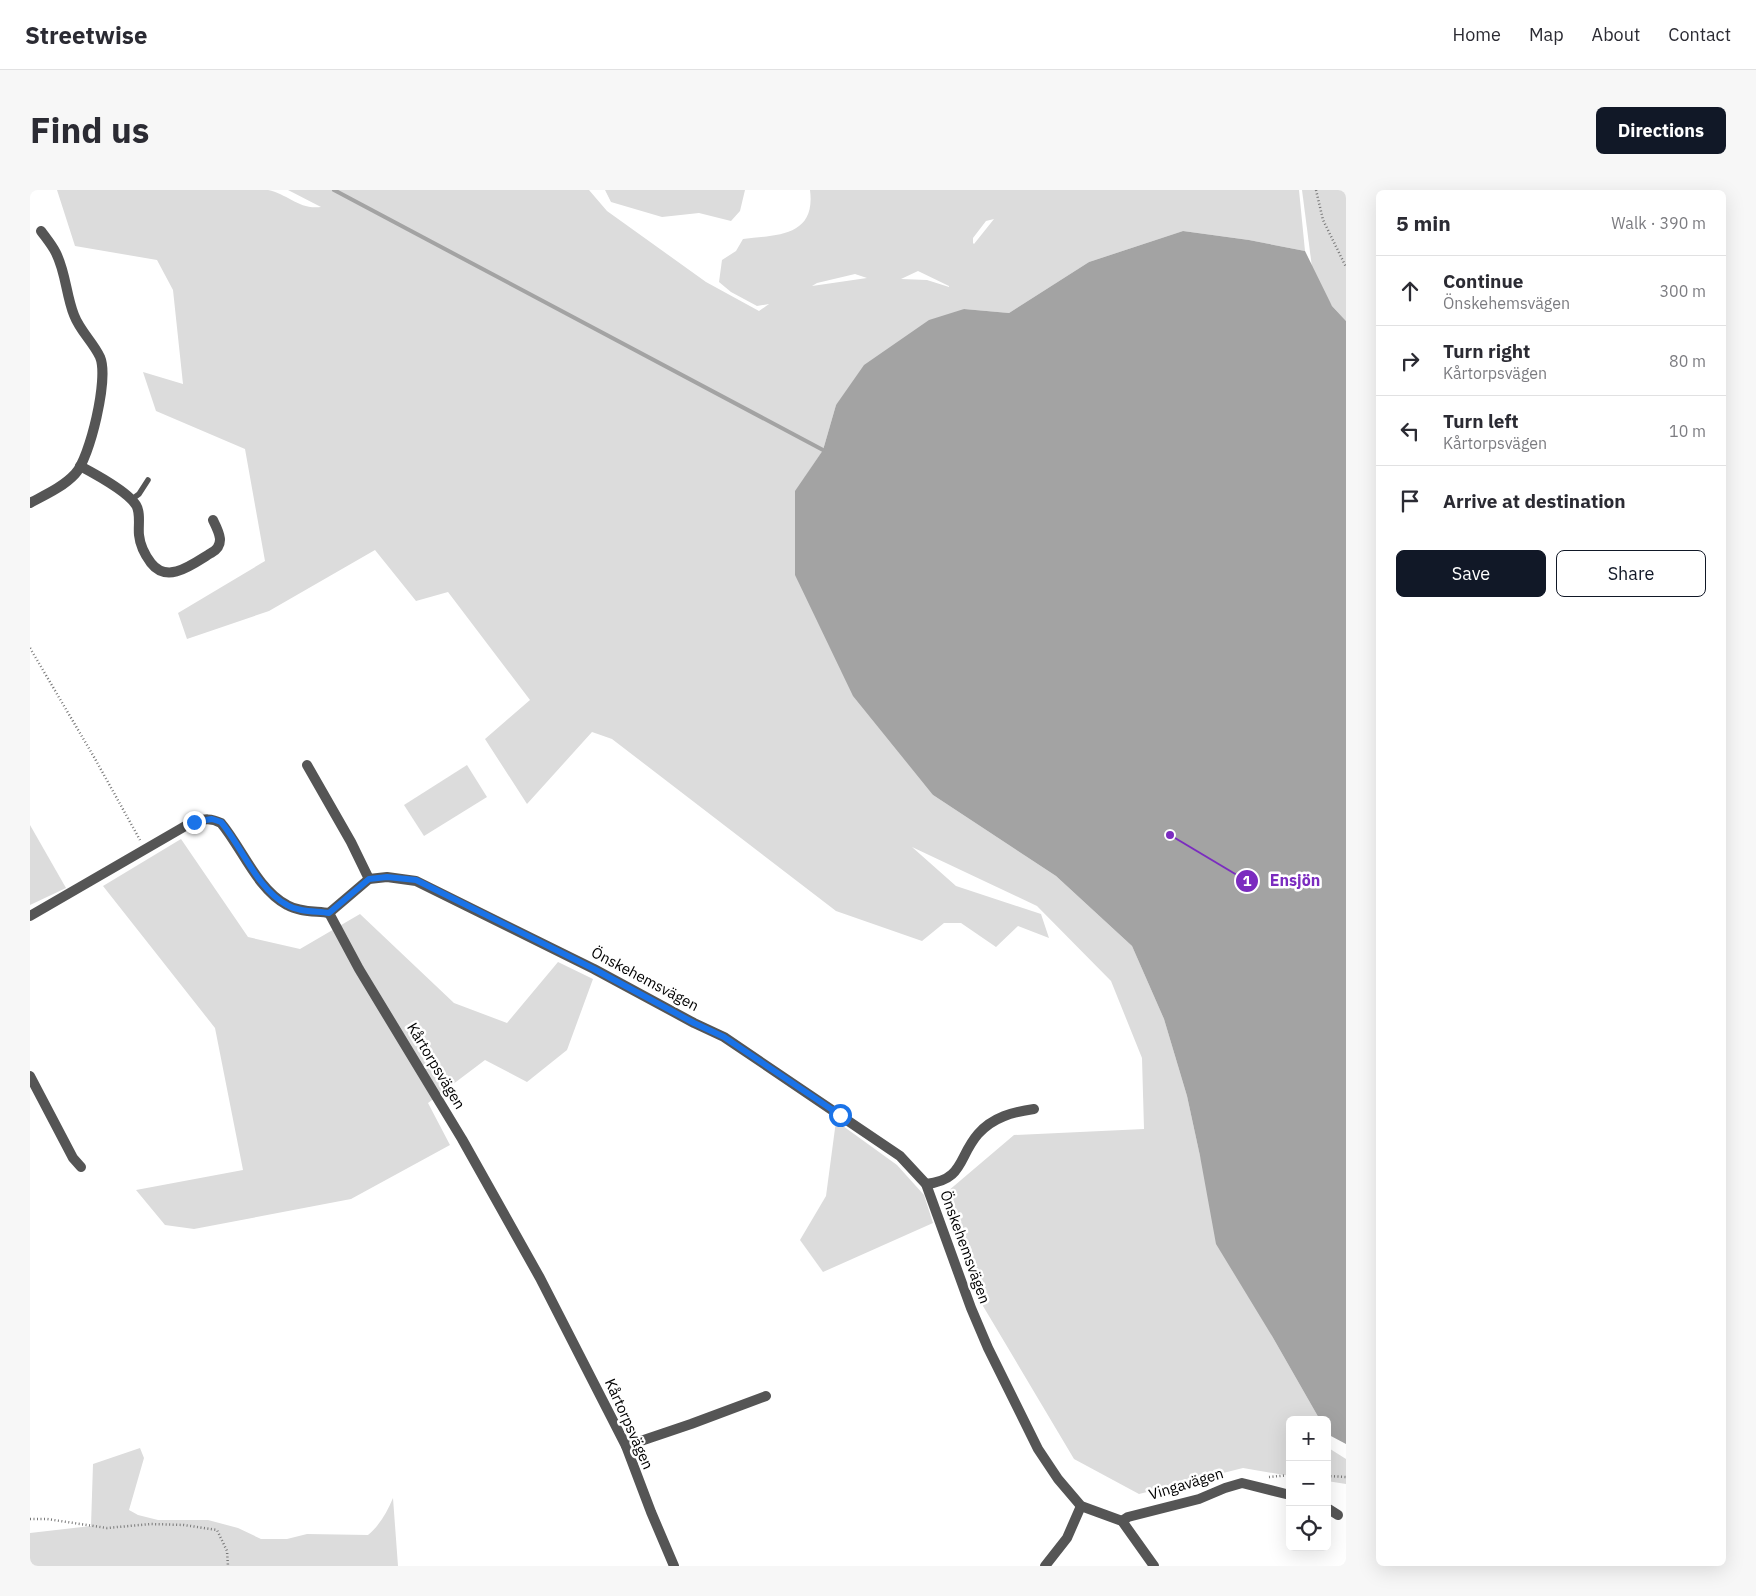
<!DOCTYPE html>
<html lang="en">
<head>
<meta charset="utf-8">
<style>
	body { margin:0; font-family:"IBM Plex Sans",sans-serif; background:#f7f7f7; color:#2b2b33 }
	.controls { position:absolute; right:15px; bottom:15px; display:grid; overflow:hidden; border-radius:8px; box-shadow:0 5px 20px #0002 }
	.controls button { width:45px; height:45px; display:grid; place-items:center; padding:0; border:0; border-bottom:1px solid #e1e1e2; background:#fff; color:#2b2b33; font:25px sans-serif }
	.stop { position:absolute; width:15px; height:15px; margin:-11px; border:4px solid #1a73e8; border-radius:50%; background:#fff }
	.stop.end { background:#1a73e8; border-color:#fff; box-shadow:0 1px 5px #0008 }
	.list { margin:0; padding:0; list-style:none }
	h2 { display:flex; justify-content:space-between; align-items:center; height:65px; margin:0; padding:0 20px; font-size:21px }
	h2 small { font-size:16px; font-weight:400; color:#7c7c81 }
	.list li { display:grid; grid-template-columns:32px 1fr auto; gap:15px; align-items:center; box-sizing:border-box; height:70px; padding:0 20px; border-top:1px solid #e1e1e2 }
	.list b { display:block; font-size:19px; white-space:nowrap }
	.list p { margin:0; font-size:16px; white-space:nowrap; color:#7c7c81 }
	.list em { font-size:16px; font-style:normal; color:#7c7c81 }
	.actions { display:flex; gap:10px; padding:15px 20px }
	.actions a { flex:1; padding:11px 0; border:1px solid #111827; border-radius:8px; text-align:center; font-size:18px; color:#111827 }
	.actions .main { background:#111827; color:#fff }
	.icon { flex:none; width:28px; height:28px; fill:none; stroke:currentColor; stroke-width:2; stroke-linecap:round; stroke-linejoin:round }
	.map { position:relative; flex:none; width:1316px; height:1376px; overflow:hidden; border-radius:8px }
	header { display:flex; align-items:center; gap:30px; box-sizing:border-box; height:70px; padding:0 25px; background:#fff; border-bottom:1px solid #e1e1e2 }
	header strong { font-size:24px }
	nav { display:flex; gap:28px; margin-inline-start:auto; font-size:18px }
	.intro { display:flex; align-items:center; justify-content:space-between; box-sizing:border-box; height:120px; padding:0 30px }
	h1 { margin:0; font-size:35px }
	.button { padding:12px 22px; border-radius:8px; background:#111827; color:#fff; font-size:18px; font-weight:700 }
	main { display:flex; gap:30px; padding:0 30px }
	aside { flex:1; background:#fff; border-radius:8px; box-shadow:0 5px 20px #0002 }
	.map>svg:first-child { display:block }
	.green { fill:#dcdcdc; fill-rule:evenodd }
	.water { fill:#a3a3a3 }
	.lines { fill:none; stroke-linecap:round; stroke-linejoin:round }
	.stream { stroke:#a3a3a3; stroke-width:4 }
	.path { stroke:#777; stroke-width:2.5; stroke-dasharray:1 2.5; stroke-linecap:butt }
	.lane { stroke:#555; stroke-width:5.5 }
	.street { stroke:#555; stroke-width:10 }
	.route { stroke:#1a73e8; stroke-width:6 }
	.labels { text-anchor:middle; stroke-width:5; stroke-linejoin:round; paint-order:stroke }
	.street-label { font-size:15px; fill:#000; stroke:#fff }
	.leader { fill:none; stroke:#7b2cbf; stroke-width:2 }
	.callout-dot { fill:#7b2cbf; stroke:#fff; stroke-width:2 }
	.mark-label { font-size:15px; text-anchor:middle; font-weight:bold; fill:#fff }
	.callout-label { font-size:16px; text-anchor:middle; font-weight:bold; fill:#7b2cbf; stroke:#fff; stroke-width:5; stroke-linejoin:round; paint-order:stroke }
</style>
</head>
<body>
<header>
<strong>Streetwise</strong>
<nav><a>Home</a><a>Map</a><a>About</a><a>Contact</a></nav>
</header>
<div class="intro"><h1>Find us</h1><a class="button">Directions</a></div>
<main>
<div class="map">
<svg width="1316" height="1376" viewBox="0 0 1316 1376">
	<rect width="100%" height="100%" fill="#fff"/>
	<g class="green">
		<path d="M27,0H238C258,4 269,20 291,17L258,0H559L577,21L676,92L729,121L739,114L727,116L701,102L689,92L692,70L706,61L713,49C747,45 786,47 780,0H1269L1275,61L1219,50L1153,41L1059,72L979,123L934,119L806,215L793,260L765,302L903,605L1026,686L1102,756L1134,829L1157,906L1170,966L1242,1146L1290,1230H1260V1286L1213,1278L1109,1304L1044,1269L953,1116L911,1007L984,945L1114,939L1112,868L1081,791L1007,716L882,657L926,696L1011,724L1019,748L988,736L966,757L931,733H914L892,751L806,721L582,549L562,542L497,614L455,549L500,510L418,402L386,411L345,360L239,421L157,449L148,423L235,371L215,259L126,221L113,182L153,194L143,100L127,70L45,56ZM964,29L944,54L943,53V48L956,31ZM888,81L919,96V97L897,90L871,89ZM825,84L837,88L782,96L787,93Z"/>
		<polygon points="575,0 715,0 710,21 701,31 669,23 632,27 581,12"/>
		<polygon points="1272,0 1316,0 1316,131 1302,116 1283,85"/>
		<polygon points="437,575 457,607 394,646 374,615"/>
		<polygon points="0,635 36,698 0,715"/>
		<polygon points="151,649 218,747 270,759 330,724 424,813 477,833 528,772 563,789 537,860 497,892 455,870 398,913 420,955 321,1009 164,1039 135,1035 106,1000 213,980 185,838 73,696"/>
		<polygon points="806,931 867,975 894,1005 903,1033 793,1082 770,1050 796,1006"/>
		<polygon points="1297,1257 1316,1269 1316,1294 1297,1291"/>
		<path d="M110,1258L114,1268L99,1320L108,1325L128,1330H178L208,1338L231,1349H257L277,1344L338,1345C350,1335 357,1322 363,1308L368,1376H0V1343L61,1336L63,1274Z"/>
	</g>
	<polygon class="water" points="1153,41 1219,50 1275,61 1302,116 1316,131 1316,1254 1299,1245 1297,1243 1297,1230 1290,1230 1242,1146 1186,1054 1170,966 1157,906 1134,829 1102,756 1026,686 903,605 823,506 765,385 765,301 793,260 806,215 834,175 899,130 934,119 979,123 1059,72"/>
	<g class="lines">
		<polyline class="stream" points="304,0 793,260"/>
		<g class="path">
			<polyline points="1286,0 1293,30 1316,77"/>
			<polyline points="0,458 64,567 110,650"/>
			<polyline points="1297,1286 1316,1287"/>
			<polyline points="1239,1287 1260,1285"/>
			<polyline points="0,1329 17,1329 77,1338 121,1334 154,1335 187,1340 197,1361 198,1376"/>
		</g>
		<polyline class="lane" points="101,310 109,304 118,290"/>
		<g class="street">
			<path d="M50,276C65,284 97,301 106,315C111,323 108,336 109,345C110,355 115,365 121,373C138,395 164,373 181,363C196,355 189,342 183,330"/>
			<path d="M0,313C15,305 33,297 45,284C60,268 79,188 70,167C63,152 50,141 44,125C36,105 36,83 26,63C22,55 16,48 11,41"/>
			<polyline points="277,575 321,652 339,689"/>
			<polyline points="299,723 339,689 357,687 386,691 564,779 664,833 694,847 870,966 896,994 941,1118 958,1158 1008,1259 1028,1289 1051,1316 1092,1331 1124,1376"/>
			<polyline points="299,723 329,779 432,949 510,1088 596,1256 621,1322 644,1376"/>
			<path d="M0,726L164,631C175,629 181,628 191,633C212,658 227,699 257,715C269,722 285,721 299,723"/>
			<polyline points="0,886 43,968 51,977"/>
			<path d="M896,994C934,990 928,967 948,944C963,927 983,922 1004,919"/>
			<polyline points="596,1256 661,1234 736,1206"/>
			<polyline points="1297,1318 1308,1325"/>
			<polyline points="1092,1331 1098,1327 1169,1309 1195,1298 1212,1293 1260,1305"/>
			<polyline points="1015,1376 1037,1348 1051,1316"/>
		</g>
	</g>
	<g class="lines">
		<path class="route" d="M164,632L182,629L191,632C212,657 227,699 257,715C269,722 285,721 299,723L339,689L357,687L386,690L564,779L664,833L694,847L810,925"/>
	</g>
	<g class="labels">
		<g class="street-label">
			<text transform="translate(615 789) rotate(28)" y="5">Önskehemsvägen</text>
			<text transform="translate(406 876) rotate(59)" y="5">Kårtorpsvägen</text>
			<text transform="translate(935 1057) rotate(70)" y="5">Önskehemsvägen</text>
			<text transform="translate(599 1234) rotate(66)" y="5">Kårtorpsvägen</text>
			<text transform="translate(1156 1294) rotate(-17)" y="5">Vingavägen</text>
		</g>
	</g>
	<path class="leader" d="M1140 645L1217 691"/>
	<g class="callout-dot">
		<circle cx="1140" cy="645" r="5"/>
		<circle cx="1217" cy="691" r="12"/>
	</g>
	<g class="mark-label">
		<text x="1217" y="696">1</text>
	</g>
	<g class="callout-label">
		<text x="1265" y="696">Ensjön</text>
	</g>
</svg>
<div class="controls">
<button>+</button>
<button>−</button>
<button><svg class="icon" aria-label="locate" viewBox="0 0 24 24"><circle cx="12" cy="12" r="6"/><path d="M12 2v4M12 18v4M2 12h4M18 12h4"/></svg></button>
</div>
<div class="stop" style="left:810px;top:925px"></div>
<div class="stop end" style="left:164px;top:632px"></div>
</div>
<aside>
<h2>5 min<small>Walk · 390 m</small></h2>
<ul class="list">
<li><svg class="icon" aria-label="ahead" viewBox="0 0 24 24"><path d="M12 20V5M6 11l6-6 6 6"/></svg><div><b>Continue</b><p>Önskehemsvägen</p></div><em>300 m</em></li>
<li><svg class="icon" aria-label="right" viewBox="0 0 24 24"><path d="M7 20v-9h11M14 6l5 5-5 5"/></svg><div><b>Turn right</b><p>Kårtorpsvägen</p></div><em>80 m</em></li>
<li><svg class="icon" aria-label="left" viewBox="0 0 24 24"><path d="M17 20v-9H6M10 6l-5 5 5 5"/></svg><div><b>Turn left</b><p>Kårtorpsvägen</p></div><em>10 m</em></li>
<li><svg class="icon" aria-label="arrive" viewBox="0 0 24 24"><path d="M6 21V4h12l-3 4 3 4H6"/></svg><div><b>Arrive at destination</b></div></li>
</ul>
<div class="actions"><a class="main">Save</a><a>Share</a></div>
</aside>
</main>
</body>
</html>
